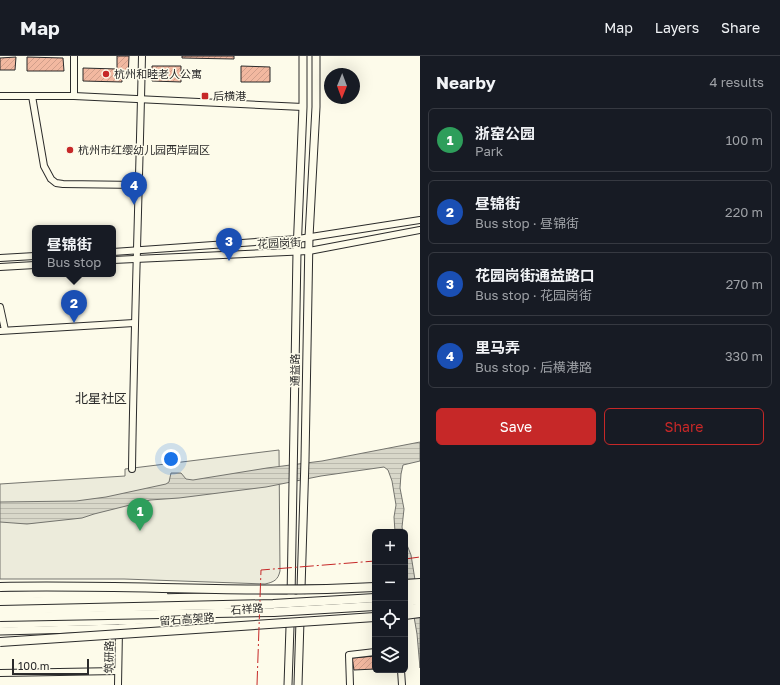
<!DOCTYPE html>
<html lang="en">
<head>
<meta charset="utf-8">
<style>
	body { margin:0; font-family:"Golos Text","Noto Sans SC",sans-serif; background:#242831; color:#f1f3f6 }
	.controls { position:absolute; right:12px; bottom:12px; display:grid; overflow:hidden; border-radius:6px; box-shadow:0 4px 16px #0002 }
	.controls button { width:36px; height:36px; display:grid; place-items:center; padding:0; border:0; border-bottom:1px solid #363941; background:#171b24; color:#f1f3f6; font:20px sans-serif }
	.compass { position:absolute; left:324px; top:12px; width:36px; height:36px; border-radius:50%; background:#171b24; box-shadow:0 4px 16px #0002; rotate:181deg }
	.scale { position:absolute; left:12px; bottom:10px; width:77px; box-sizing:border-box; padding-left:4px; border:2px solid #2b2b2b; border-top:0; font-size:11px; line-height:14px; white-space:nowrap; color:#2b2b2b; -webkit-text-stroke:3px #fdfbea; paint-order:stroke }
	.you { position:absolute; left:171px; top:403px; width:14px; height:14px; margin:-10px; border:3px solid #fff; border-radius:50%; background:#1a73e8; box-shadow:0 0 0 6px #1a73e833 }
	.badge { display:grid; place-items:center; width:26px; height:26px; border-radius:50%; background:#c62828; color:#fff; font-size:13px; font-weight:700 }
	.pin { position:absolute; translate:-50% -33px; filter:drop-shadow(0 1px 2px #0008) }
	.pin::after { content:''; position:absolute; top:21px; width:14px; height:12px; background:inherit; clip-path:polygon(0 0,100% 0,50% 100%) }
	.popup { position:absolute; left:32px; top:169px; width:84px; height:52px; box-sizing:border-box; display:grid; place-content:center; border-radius:6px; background:#171b24; filter:drop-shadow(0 1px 3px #0005); font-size:13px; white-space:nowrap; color:#9ea1a6 }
	.popup b { font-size:15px; color:#f1f3f6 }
	.popup::after { content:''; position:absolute; left:50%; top:100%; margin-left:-8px; border:8px solid transparent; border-top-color:#171b24 }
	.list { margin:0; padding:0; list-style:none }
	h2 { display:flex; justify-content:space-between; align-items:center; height:52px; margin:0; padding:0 16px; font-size:17px }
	h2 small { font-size:13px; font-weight:400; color:#9ea1a6 }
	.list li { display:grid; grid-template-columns:26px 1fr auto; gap:12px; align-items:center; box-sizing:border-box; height:64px; margin:0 8px 8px; padding:0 8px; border:1px solid #363941; border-radius:6px }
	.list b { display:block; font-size:15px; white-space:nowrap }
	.list p { margin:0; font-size:13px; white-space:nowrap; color:#9ea1a6 }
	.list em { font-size:13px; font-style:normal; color:#9ea1a6 }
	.actions { display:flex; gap:8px; padding:12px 16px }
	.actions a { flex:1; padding:9px 0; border:1px solid #c62828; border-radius:6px; text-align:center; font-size:14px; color:#c62828 }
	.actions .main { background:#c62828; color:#fff }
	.icon { flex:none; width:22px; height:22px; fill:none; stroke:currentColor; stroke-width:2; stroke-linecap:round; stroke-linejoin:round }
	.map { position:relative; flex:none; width:420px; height:629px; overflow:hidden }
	header { display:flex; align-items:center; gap:24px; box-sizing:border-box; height:56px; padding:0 20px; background:#171b24; border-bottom:1px solid #363941 }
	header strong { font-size:19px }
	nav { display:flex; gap:22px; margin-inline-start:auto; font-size:14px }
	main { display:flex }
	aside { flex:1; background:#171b24 }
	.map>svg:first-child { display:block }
	.park { fill:#ecebdb; stroke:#74746e }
	.water { fill:url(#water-rules); stroke:#74746e }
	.building { fill:url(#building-hatch); stroke:#2b2b2b }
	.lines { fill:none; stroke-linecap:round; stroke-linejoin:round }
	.minor-casing { stroke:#2b2b2b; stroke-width:8 }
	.major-casing { stroke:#2b2b2b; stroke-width:9 }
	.highway-casing { stroke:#2b2b2b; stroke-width:10 }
	.minor { stroke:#fdfbea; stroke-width:6 }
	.major { stroke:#fdfbea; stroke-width:7 }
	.highway { stroke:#fdfbea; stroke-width:8 }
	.highway-bridge-casing { stroke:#2b2b2b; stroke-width:10; stroke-linecap:butt }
	.highway-bridge { stroke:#fdfbea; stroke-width:8 }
	.power { stroke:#c62828; stroke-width:1; stroke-dasharray:14 3 2 3; stroke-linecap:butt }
	.poi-dot { fill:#c62828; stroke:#fdfbea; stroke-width:1.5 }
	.labels { text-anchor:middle; stroke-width:3; stroke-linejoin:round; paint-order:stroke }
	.poi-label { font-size:11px; fill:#2b2b2b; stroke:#fdfbea; text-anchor:start }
	.street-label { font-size:11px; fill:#2b2b2b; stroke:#fdfbea }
	.quarter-label { font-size:13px; fill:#2b2b2b; stroke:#fdfbea }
</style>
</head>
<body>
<header>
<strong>Map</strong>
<nav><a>Map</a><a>Layers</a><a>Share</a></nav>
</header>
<main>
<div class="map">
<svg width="420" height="629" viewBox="0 0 420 629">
	<defs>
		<pattern id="water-rules" width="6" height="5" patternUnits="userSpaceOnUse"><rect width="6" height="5" fill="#d8d7c9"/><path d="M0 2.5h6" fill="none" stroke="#bab9ad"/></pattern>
		<pattern id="building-hatch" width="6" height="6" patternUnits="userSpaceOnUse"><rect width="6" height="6" fill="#f2b8a0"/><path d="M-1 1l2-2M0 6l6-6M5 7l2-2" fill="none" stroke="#d09e8a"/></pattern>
	</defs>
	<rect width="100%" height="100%" fill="#fdfbea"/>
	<path class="park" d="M279,394L280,515C278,524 274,526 265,528L124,523H0V428L125,420V413Z"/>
	<g class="water">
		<polygon points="420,386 420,405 403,409 401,418 400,432 404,453 402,471 403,476 395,476 394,461 396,449 392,425 388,414 384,411 321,420 266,431 179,442 150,444 94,458 82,462 27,468 0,466 0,446 76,445 106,441 166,428 169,426 171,417 181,417 186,423 193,424 267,412 322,405"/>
		<polygon points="405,484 411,499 420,555 420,612 417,578 405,509"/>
	</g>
	<g class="building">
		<polygon points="117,0 129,0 128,23 122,23 122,26 83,25 83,12 117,13"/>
		<polygon points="182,0 234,0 234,3 182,2"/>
		<polygon points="16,1 15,14 0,14 0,2"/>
		<polygon points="27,1 63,2 64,15 27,15"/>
		<polygon points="152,10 181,10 181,26 152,25"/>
		<polygon points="241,10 270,11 270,26 241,26"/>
		<polygon points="375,600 375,613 354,614 352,602"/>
	</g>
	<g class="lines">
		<g class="minor-casing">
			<g id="minor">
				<polyline points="0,40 74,40 303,51"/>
				<polyline points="32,40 44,110 51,123 56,127 63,128 139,129"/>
				<polyline points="74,40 74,0"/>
				<polyline points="113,196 298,183 420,164"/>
				<polyline points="0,202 35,200"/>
				<polyline points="113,204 309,195 420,174"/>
				<polyline points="0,211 35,209"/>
				<polyline points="0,251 5,274"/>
				<polyline points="0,275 134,267"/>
				<path d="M132,413C134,275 139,138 142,0"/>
				<polyline points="401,614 402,629"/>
				<polyline points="0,617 118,615"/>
				<polyline points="118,629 119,574"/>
				<polyline points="350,629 349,599 375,596"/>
			</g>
		</g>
		<g class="major-casing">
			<g id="major">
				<polyline points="405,533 420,532"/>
				<polyline points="0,539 123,537 164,539"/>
				<polyline points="216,541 300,542 375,536"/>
				<polyline points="405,553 420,551"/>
				<polyline points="230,565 375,555"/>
				<polyline points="0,575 119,572 203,567"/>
				<polyline points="288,629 291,542 297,196 303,51 303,0"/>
				<polyline points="298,629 305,404 309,181 316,51 316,0"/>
			</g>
		</g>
		<g class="highway-casing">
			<g id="highway">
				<polyline points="405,528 420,527"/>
				<polyline points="405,539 420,537"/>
				<polyline points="0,546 222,541"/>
				<polyline points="405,546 420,544"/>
				<polyline points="405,559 420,557"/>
				<polyline points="0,568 167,563 235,565"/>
			</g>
		</g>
		<use href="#minor" class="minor"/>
		<use href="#major" class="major"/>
		<use href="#highway" class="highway"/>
		<g class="highway-bridge-casing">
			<g id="highway-bridge">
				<path d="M0,531C125,528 250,538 375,531"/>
				<polyline points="0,554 273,548 375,542"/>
				<polyline points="0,561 274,556 375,550"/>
				<polyline points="0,586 375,561"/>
			</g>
		</g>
		<use href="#highway-bridge" class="highway-bridge"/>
		<g class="power">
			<polyline points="405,503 420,501"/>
			<polyline points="257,629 261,514 375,505"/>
		</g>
	</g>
	<g class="poi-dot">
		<circle cx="106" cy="18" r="4"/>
		<rect x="201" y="36" width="8" height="8" rx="2"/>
		<circle cx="70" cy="94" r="4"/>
	</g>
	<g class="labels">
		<g class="poi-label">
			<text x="114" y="22">杭州和睦老人公寓</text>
			<text x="213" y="44">后横港</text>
			<text x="78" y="98">杭州市红缨幼儿园西岸园区</text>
		</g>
		<g class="street-label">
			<text transform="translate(279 187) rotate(-3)" y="4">花园岗街</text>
			<text transform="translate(295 314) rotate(-89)" y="4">通益路</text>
			<text transform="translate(247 553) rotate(-4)" y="4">石祥路</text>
			<text transform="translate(187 563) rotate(-4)" y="4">留石高架路</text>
			<text transform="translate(109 601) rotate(-89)" y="4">筑研路</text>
		</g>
		<g class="quarter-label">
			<text x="101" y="347">北星社区</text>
		</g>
	</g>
</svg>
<div class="controls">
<button>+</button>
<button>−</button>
<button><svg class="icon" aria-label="locate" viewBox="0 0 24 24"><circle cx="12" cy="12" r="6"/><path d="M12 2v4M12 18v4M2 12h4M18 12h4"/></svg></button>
<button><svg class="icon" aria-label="layers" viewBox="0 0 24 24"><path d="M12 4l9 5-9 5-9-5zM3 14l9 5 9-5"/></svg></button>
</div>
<svg class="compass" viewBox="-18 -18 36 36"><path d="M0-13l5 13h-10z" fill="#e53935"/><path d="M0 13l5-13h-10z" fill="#9ea1a6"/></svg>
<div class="scale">100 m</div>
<div class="you"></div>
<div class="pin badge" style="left:140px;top:475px;background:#2e9e5b">1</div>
<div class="pin badge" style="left:74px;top:267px;background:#1a4fb4">2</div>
<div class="popup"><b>昼锦街</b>Bus stop</div>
<div class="pin badge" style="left:229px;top:205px;background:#1a4fb4">3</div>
<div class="pin badge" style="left:134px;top:149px;background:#1a4fb4">4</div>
</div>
<aside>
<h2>Nearby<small>4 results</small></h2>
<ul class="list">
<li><span class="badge" style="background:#2e9e5b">1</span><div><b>浙窑公园</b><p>Park</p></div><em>100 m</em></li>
<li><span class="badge" style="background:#1a4fb4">2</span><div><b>昼锦街</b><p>Bus stop · 昼锦街</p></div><em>220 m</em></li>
<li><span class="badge" style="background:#1a4fb4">3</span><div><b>花园岗街通益路口</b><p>Bus stop · 花园岗街</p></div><em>270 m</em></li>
<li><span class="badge" style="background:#1a4fb4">4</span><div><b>里马弄</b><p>Bus stop · 后横港路</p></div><em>330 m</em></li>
</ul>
<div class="actions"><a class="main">Save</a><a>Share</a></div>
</aside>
</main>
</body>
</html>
